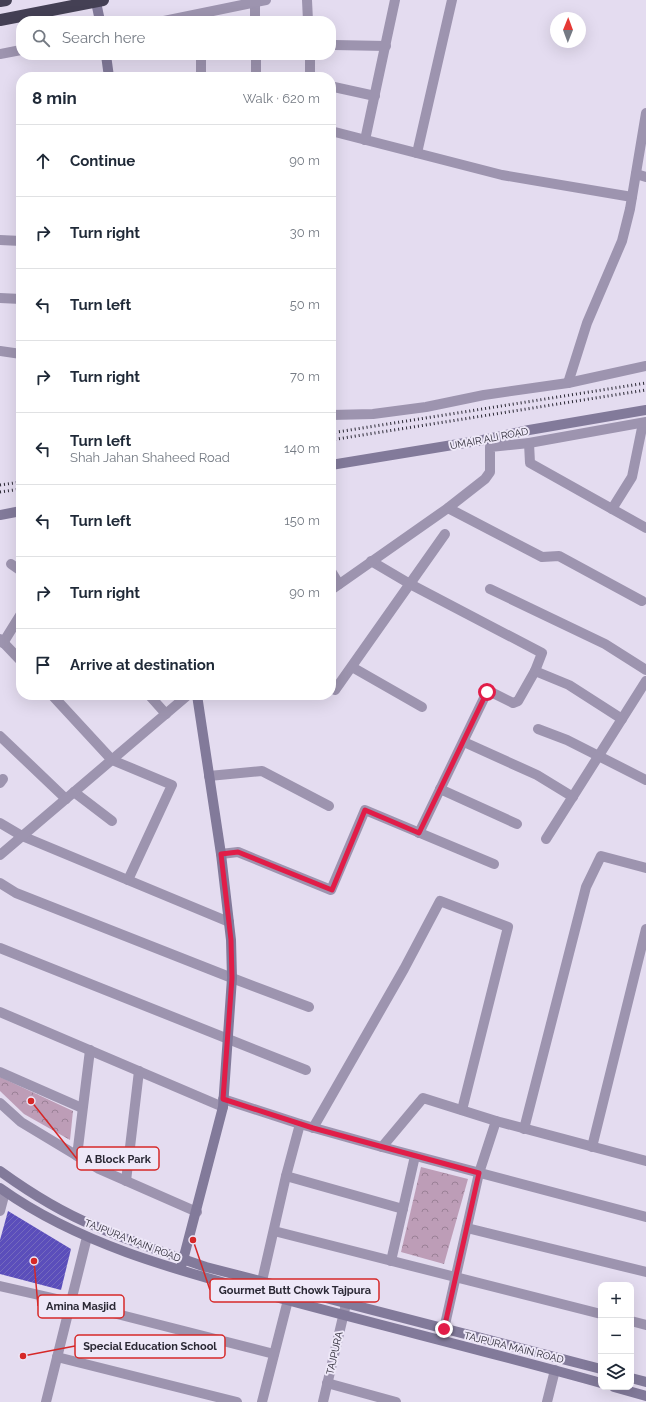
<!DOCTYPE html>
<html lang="en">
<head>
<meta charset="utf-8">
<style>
	body { margin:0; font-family:Raleway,sans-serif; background:#f6f6f7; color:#1f2937 }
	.controls { position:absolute; right:12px; bottom:12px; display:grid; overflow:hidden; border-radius:8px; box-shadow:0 4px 16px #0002 }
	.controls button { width:36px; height:36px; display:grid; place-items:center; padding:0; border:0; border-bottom:1px solid #e0e1e3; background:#fff; color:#1f2937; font:20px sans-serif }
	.compass { position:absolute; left:550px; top:12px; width:36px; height:36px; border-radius:50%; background:#fff; box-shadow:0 4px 16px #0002; rotate:1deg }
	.stop { position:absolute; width:12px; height:12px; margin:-9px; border:3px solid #e11d48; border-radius:50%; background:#fff }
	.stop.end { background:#e11d48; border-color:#fff; box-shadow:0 1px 4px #0008 }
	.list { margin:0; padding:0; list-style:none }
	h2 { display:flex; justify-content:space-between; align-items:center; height:52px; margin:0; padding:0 16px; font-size:17px }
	h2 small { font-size:13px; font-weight:400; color:#747a83 }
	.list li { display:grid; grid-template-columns:26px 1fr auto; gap:12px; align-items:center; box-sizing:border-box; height:72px; padding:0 16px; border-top:1px solid #e0e1e3 }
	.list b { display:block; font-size:15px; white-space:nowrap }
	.list p { margin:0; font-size:13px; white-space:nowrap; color:#747a83 }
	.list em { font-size:13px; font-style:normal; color:#747a83 }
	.icon { flex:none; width:22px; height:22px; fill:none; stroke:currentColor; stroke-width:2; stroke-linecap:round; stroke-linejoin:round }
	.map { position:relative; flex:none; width:646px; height:1402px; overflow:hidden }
	.search { position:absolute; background:#fff; box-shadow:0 4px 16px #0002; left:16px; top:16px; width:320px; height:44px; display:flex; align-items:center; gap:10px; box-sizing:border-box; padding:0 14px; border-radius:16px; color:#747a83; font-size:15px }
	.panel { position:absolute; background:#fff; box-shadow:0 4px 16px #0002; left:16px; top:72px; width:320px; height:628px; border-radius:16px }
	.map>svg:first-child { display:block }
	.forest { fill:url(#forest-crowns) }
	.building { fill:url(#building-hatch) }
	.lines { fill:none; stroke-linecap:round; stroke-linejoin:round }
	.street { stroke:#9d94af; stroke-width:10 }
	.secondary { stroke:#827a9a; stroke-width:10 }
	.highway { stroke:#444054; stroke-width:12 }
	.rail { stroke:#2a2834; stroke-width:3; stroke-dasharray:1 3; stroke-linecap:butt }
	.route { stroke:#e11d48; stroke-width:5 }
	.labels { text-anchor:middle; stroke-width:4; stroke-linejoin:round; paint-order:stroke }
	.street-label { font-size:10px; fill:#2a2834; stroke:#eee8f8 }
	.leader { fill:none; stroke:#d62828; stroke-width:1.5 }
	.callout-dot { fill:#d62828; stroke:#eee8f8; stroke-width:1.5 }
	.callout { fill:#eee8f8; stroke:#d62828; stroke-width:1.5 }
	.callout-label { font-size:11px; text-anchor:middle; font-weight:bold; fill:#2a2834 }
</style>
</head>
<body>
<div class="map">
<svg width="646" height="1402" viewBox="0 0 646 1402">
	<defs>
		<pattern id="forest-crowns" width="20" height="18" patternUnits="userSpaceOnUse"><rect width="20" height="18" fill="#bd9db7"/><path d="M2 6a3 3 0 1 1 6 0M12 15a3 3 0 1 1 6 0" fill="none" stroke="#9a8096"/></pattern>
		<pattern id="building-hatch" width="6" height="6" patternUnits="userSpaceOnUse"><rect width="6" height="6" fill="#5b4ebb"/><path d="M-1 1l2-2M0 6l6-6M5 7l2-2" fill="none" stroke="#746abd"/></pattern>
	</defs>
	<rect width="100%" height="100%" fill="#e4dcf0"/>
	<g class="forest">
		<polygon points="0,1077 73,1111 70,1140 24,1114 0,1091"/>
		<polygon points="421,1167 468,1179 444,1264 401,1252"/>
	</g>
	<polygon class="building" points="8,1211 71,1249 61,1290 0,1274 0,1240"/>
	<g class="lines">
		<g class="street">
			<polyline points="307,0 308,21"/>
			<polyline points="255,2 255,21"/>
			<polyline points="164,21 266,0"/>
			<polyline points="334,45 386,46"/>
			<polyline points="0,54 21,50"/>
			<polyline points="201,55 201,77"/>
			<polyline points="256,55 256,77"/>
			<polyline points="310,55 310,77"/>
			<polyline points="334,87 375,96"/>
			<polyline points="331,131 502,175 632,197"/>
			<polyline points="365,140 395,0"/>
			<polyline points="417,153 452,0"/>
			<polyline points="636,174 646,177"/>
			<polyline points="0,240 21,241"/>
			<polyline points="0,298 21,299"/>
			<polyline points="0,351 21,354"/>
			<polyline points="568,383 587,323 622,241 630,209 646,113"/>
			<polyline points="331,415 373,414 426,407 484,395 568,383 646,366"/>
			<polyline points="529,443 530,463 646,528"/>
			<polyline points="448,508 542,557 559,556 642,601"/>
			<polyline points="612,509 632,477 643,423"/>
			<polyline points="371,561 410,584 542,653 535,671 518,701 513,703 489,691 487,692 419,833"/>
			<polyline points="11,564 21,571"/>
			<polyline points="331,571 339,584"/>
			<polyline points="490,589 605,644 646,670"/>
			<polyline points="331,590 448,508 485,479 490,472 490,447 529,443 646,422"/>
			<polyline points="0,639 21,661"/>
			<polyline points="3,643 21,614"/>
			<polyline points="352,667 422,707"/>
			<polyline points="535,671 569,685 622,719"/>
			<polyline points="335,690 445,534"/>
			<polyline points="52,695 112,760 172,785 128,880"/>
			<polyline points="149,695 166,714"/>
			<polyline points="538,729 567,740 646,780"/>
			<polyline points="0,736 66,799"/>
			<polyline points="464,742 537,775 573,797"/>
			<polyline points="209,776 262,771 329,806"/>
			<polyline points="0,783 3,779"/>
			<polyline points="440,789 517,824"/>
			<polyline points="74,792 112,821"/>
			<polyline points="0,823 22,836 229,922"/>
			<polyline points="546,839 646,681"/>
			<polyline points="221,854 238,852 331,890 365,810 494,864"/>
			<polyline points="0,855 188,695"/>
			<polyline points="0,883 16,893 232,978 309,1007"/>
			<polyline points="0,948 306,1070"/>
			<polyline points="0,1012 223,1107"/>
			<polyline points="0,1072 82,1108"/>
			<polyline points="223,1099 300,1124 382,1147 423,1098 496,1121 646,1161"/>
			<polyline points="0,1103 21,1122 99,1169 197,1212"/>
			<polyline points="313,1128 404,969 440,901 508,927 462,1110"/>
			<polyline points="524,1129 586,887 601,856 646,868"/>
			<polyline points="382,1147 646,1217"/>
			<polyline points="592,1147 646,929"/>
			<polyline points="77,1156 90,1050"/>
			<polyline points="286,1176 403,1209"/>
			<polyline points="126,1181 139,1071"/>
			<polyline points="0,1211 5,1192"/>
			<polyline points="467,1228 646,1272"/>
			<polyline points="274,1231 601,1314"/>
			<polyline points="391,1261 415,1156"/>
			<polyline points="262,1281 286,1176 300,1124"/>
			<polyline points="0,1286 70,1302 274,1354"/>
			<polyline points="631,1321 646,1325"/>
			<polyline points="444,1329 479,1173 496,1121"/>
			<polyline points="57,1357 237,1402"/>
			<polyline points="327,1383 396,1402"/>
			<polyline points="46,1402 87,1237"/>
			<polyline points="262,1402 288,1300"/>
			<polyline points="323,1402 346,1304"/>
			<polyline points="547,1402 555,1370"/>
		</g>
		<g class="secondary">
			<polyline points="96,2 100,21"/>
			<polyline points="106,55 109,77"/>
			<polyline points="331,465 483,440 529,430 646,410"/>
			<polyline points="0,515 21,511"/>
			<path d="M0,1171C29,1192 61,1212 95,1226C131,1242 169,1254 206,1267L601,1369"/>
			<path d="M0,1188C84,1248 188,1273 287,1300C391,1328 497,1354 601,1383"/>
			<polyline points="182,1264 223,1107 232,978 231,940 221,854 197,695"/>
			<polyline points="631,1378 646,1382"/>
			<polyline points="614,1387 646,1396"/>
		</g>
		<g class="highway">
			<polyline points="0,1 6,0"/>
			<polyline points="0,20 103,0"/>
		</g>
		<g class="rail">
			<polyline points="331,433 646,383"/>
			<polyline points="331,440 646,390"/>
			<polyline points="0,485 21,482"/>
			<polyline points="0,492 21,489"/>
		</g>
	</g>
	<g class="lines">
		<polyline class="route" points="444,1329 479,1173 313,1128 223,1099 232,978 231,940 221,854 238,852 332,890 365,810 419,833 487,692"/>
	</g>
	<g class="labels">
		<g class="street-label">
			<text transform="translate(489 438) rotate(-11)" y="4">UMAIR ALI ROAD</text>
			<text transform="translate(133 1240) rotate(21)" y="4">TAJPURA MAIN ROAD</text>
			<text transform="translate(514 1347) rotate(14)" y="4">TAJPURA MAIN ROAD</text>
			<text transform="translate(334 1353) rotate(-77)" y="4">TAJPURA</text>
		</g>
	</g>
	<path class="leader" d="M31 1101L77 1159M193 1240L210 1290M34 1261L38 1306M23 1356L75 1346"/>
	<g class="callout-dot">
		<circle cx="31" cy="1101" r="4"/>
		<circle cx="193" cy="1240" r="4"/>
		<circle cx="34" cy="1261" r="4"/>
		<circle cx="23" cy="1356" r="4"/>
	</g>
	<g class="callout">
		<rect x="77" y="1147" width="82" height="23" rx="4"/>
		<rect x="210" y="1279" width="169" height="23" rx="4"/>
		<rect x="38" y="1295" width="86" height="23" rx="4"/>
		<rect x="75" y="1335" width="150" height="23" rx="4"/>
	</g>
	<g class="callout-label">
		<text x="118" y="1163">A Block Park</text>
		<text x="295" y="1294">Gourmet Butt Chowk Tajpura</text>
		<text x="81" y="1310">Amina Masjid</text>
		<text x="150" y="1350">Special Education School</text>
	</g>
</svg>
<div class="controls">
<button>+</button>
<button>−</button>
<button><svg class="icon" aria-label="layers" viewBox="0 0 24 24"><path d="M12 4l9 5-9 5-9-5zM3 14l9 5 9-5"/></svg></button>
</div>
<svg class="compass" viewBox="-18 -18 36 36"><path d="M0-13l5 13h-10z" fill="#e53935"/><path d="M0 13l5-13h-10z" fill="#747a83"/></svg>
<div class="stop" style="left:487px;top:692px"></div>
<div class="stop end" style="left:444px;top:1329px"></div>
<div class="search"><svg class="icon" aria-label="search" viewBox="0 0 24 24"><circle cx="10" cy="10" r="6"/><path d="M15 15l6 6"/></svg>Search here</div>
<section class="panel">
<h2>8 min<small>Walk · 620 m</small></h2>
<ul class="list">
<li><svg class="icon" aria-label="ahead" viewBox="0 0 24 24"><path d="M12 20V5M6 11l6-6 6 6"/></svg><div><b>Continue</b></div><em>90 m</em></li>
<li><svg class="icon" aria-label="right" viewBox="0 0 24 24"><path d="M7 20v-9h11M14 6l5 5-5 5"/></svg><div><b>Turn right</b></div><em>30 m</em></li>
<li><svg class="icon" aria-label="left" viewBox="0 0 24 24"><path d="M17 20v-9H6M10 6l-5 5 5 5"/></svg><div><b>Turn left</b></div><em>50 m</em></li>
<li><svg class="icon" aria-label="right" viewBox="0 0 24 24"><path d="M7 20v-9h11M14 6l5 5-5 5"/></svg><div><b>Turn right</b></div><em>70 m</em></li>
<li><svg class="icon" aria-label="left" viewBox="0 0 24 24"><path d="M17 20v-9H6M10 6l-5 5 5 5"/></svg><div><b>Turn left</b><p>Shah Jahan Shaheed Road</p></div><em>140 m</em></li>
<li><svg class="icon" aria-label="left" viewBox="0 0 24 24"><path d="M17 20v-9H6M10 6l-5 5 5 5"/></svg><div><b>Turn left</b></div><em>150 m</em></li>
<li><svg class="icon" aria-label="right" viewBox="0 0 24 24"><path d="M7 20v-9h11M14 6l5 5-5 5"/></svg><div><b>Turn right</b></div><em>90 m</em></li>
<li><svg class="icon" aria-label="arrive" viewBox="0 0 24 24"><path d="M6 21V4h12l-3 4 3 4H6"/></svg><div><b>Arrive at destination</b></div></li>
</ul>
</section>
</div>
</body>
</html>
